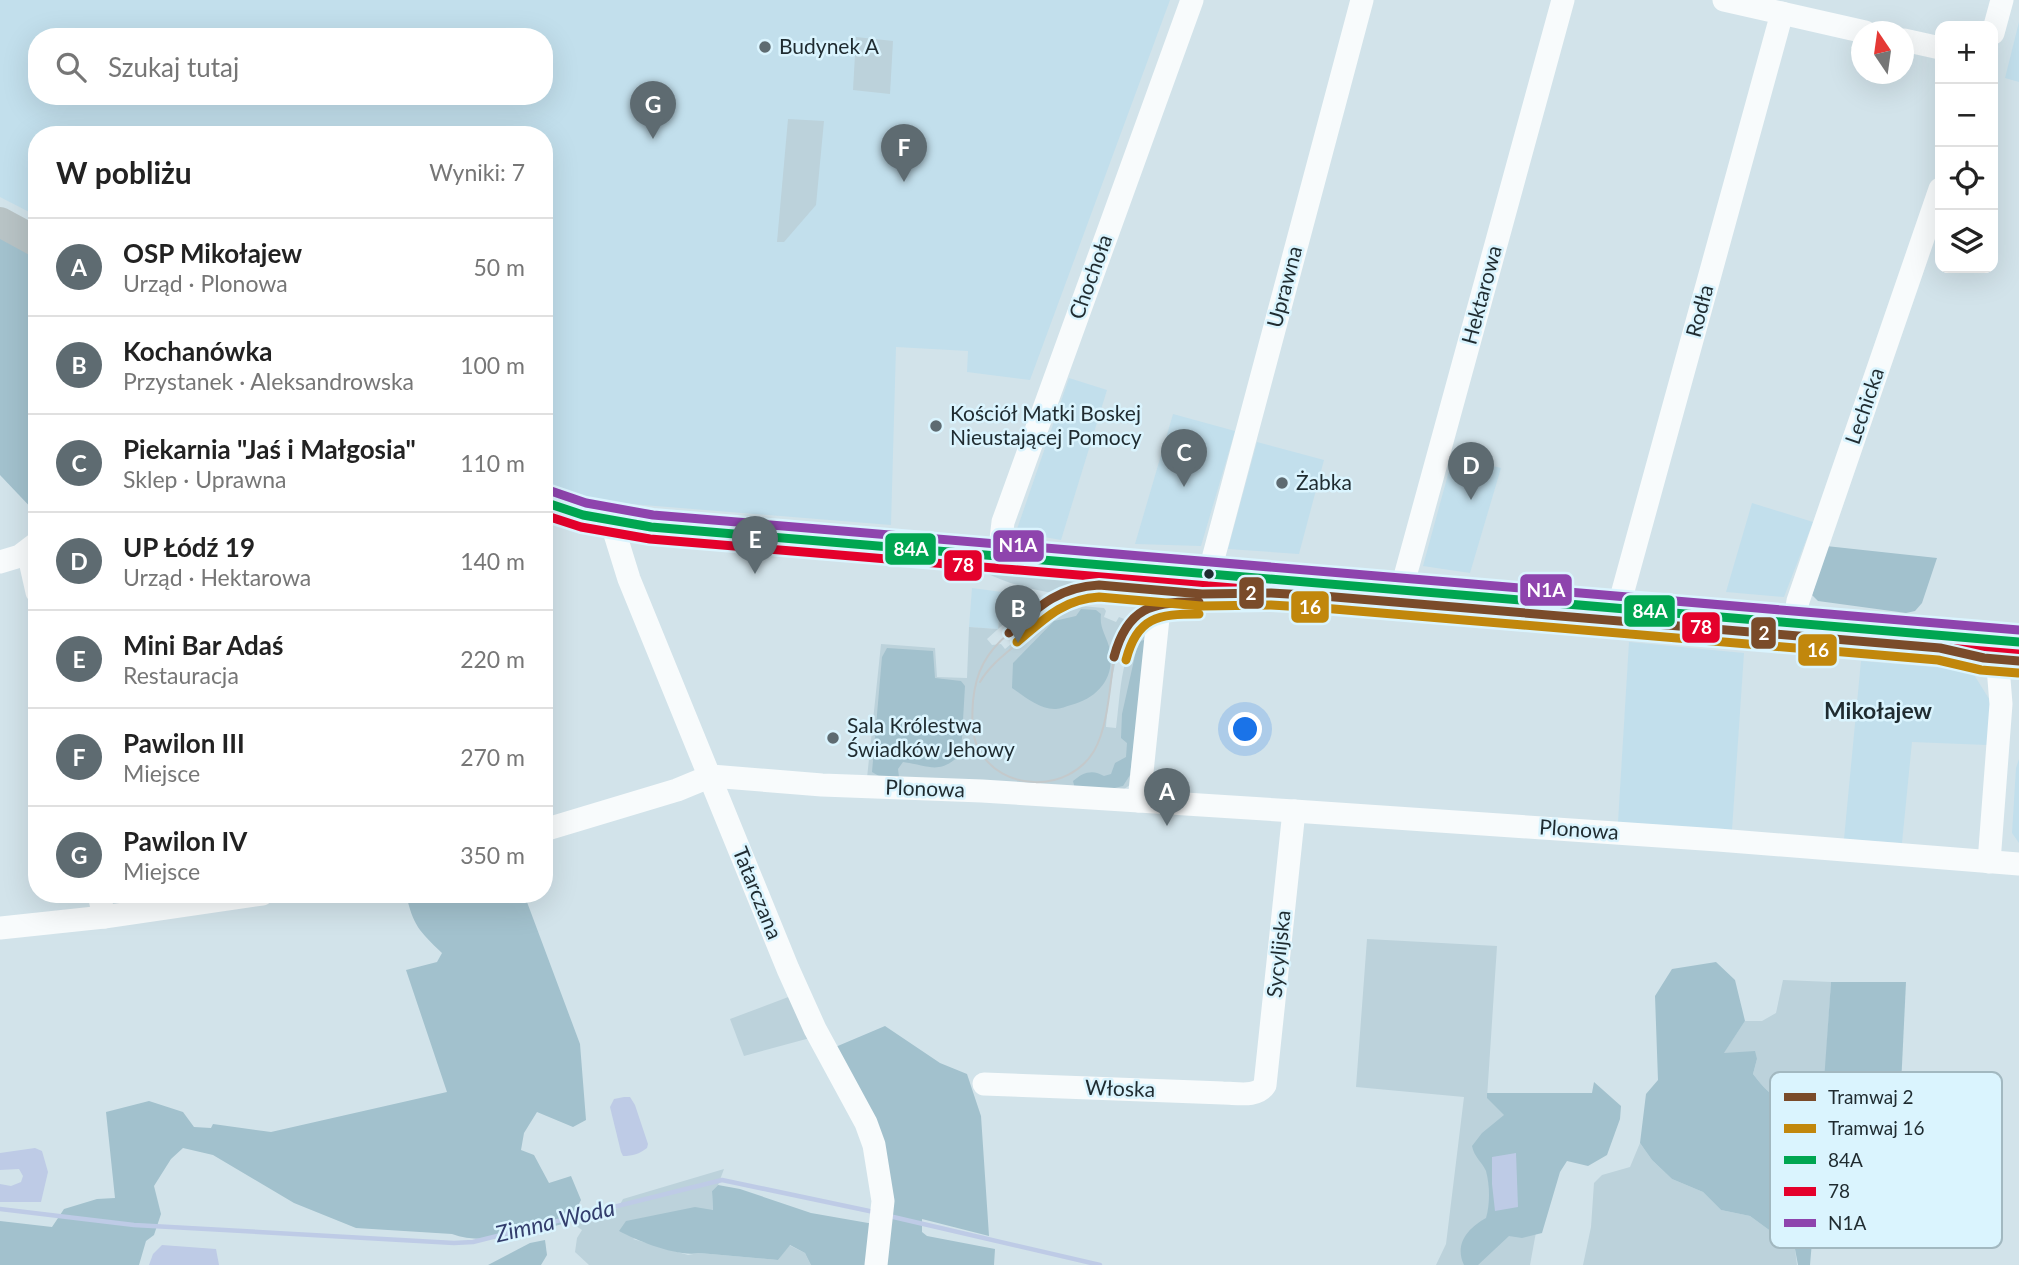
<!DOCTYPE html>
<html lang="pl">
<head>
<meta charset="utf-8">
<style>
	body { margin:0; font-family:Lato,sans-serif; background:#f6f6f6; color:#222 }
	.controls { position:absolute; right:21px; top:21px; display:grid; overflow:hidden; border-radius:14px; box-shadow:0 7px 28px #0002 }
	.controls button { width:63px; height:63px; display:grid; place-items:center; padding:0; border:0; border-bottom:2px solid #e0e0e0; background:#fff; color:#222; font:35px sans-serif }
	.compass { position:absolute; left:1851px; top:21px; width:63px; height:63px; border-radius:50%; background:#fff; box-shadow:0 7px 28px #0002; rotate:347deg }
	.you { position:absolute; left:1246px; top:730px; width:24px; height:24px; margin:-18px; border:5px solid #fff; border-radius:50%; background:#1a73e8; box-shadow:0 0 0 10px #1a73e833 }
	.badge { display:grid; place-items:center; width:46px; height:46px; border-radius:50%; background:#5e6b71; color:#fff; font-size:23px; font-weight:700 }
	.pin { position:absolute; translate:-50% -58px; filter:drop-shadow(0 2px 4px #0008) }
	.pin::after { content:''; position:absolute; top:37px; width:24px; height:21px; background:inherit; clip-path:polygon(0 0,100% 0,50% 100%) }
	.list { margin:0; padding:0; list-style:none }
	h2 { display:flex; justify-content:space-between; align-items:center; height:91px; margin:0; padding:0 28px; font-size:30px }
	h2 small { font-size:23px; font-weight:400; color:#767676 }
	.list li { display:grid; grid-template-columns:46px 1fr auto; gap:21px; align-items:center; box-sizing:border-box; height:98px; padding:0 28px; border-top:2px solid #e0e0e0 }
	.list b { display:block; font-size:26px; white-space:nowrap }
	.list p { margin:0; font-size:23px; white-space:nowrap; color:#767676 }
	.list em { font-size:23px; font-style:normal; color:#767676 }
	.icon { flex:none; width:38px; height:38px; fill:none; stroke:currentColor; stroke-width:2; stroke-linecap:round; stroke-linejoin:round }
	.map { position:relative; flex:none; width:2019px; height:1265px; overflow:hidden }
	.search { position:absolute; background:#fff; box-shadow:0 7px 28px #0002; left:28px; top:28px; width:525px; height:77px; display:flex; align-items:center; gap:18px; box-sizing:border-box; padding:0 24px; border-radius:28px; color:#767676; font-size:26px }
	.panel { position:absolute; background:#fff; box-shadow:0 7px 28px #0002; left:28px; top:126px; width:525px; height:777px; border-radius:28px }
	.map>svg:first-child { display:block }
	.built { fill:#c2dfec; fill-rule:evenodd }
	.green { fill:#bcd2db }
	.forest { fill:#a2c1cd }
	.water { fill:#becbe6 }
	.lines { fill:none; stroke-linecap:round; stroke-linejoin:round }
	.stream { stroke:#becbe6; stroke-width:4.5 }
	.minor { stroke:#f8fbfc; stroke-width:23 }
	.major { stroke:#b8c3c5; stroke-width:30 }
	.tram { stroke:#c4c9cb; stroke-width:2 }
	.bus-1-casing { stroke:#daf4fe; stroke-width:14 }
	.bus-2-casing { stroke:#daf4fe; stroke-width:14 }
	.bus-3-casing { stroke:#daf4fe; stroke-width:14 }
	.bus-1 { stroke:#00a651; stroke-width:9 }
	.bus-2 { stroke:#e4002b; stroke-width:9 }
	.bus-3 { stroke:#8e44ad; stroke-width:9 }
	.tram-1-casing { stroke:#daf4fe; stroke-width:14 }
	.tram-2-casing { stroke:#daf4fe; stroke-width:14 }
	.tram-1 { stroke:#7a4b2a; stroke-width:9 }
	.tram-2 { stroke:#c1870c; stroke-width:9 }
	.poi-dot { fill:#5e6b71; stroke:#daf4fe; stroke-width:2.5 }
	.bus-dot { fill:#1f2b30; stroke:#daf4fe; stroke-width:2.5 }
	.labels { text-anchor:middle; stroke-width:5; stroke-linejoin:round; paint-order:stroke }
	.poi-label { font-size:21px; fill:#1f2b30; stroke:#daf4fe; text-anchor:start }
	.street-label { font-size:21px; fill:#1f2b30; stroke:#daf4fe }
	.neighbourhood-label { font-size:23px; font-weight:bold; fill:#1f2b30; stroke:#daf4fe }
	.water-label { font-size:23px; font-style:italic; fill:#333e6d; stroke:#daf4fe }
	.key { fill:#daf4fe; stroke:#a2b8c0; stroke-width:2 }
	.key-label { font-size:19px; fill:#1f2b30 }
	.line-badge { stroke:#daf4fe; stroke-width:2.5 }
	.badge-label { font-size:19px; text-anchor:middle; font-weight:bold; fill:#fff }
</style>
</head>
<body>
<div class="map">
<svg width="2019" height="1265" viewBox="0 0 2019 1265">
	<rect width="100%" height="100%" fill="#d2e3ea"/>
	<g class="built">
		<path d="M0,0H1170L1030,380L967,372L968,351L896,347L891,525L581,500L544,483V135H37V216L0,197ZM37,37H544V96H37Z"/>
		<polygon points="2019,22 2019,82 2005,78"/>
		<polygon points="1069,378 1107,390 1061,540 1016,532"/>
		<polygon points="1173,414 1235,431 1201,546 1135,544"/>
		<polygon points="1257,442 1324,460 1299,554 1228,549"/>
		<polygon points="1453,456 1501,468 1470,573 1423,566"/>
		<polygon points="1752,503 1813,522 1784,597 1726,592"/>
		<polygon points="972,588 1002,592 998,629 969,627"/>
		<polygon points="1629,642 1744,653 1732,830 1618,822"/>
		<polygon points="1861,661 1971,670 1991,702 1987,745 1912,742 1902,843 1844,839"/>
		<polygon points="2019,759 2019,843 2012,833 2016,768"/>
	</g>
	<g class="green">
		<polygon points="856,37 893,41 890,94 853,90"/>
		<polygon points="788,119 824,121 816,205 784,242 777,242"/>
		<path d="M986,570L1154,584H1129V586L1154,588L1153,601C1097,597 1037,598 986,573Z"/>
		<polygon points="1002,592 1033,599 998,629"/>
		<path d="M1059,604L1104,608L1106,611L1104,617L1116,622L1119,617L1132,622C1115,642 1108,701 1106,727L1116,728C1121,692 1120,645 1149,620L1131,784L1123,790L867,778L881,644L935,648L937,677L967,678L969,627L998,629L987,639L992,645L1001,644L1005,649Z"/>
		<polygon points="1367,939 1497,946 1487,1098 1559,1106 1530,1265 1436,1265 1446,1244 1464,1097 1356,1087"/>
		<path d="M1783,980L1831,982L1822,1125H1796C1797,1101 1785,1104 1769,1092C1763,1087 1758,1080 1753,1074L1757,1059L1723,1054L1745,1021H1762L1776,1013Z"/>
		<polygon points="791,996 810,1038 744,1056 730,1019"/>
		<polygon points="1640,1143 1652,1160 1672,1179 1703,1192 1721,1210 1750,1216 1795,1249 1797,1265 1583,1265 1591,1227 1594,1183 1602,1175 1630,1167"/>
		<polygon points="724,1169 718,1185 712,1191 713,1211 633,1239 688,1255 699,1253 778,1260 789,1245 805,1253 811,1265 589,1265 575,1252 577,1238 582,1230 570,1222 618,1208 623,1199"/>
	</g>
	<g class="forest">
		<polygon points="0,232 37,251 37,514 0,475"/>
		<polygon points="1826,546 1937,558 1922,603 1915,611 1906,613 1818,601 1812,595"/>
		<path d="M1081,609L1096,610L1101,614C1099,628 1107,636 1110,650C1115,679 1097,698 1071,705C1067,706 1060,709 1056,709C1040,710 1024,696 1012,688L1013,663L1054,621L1076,616Z"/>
		<path d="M1144,640L1146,649L1130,775L1123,786L1110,789H1075L1073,781C1083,772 1093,769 1104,776L1111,774L1115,763L1126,757L1127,743L1121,738L1122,714L1138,642Z"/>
		<path d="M887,648L933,651L935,678L961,681L965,686L961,754C939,775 931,766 903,762L898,769L899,777L879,776L872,772L882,657Z"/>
		<path d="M406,894H524L580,1044L586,1120L573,1127L537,1112L524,1133L521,1150L534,1155L549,1183L571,1176L581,1200L570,1222C536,1231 486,1247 452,1234L356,1228L294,1203L213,1155L183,1148L171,1159L154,1186L161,1214L154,1235L146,1241L139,1265H0V1221L52,1227L64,1209L97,1199L115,1198L106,1112L149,1101L183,1112L194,1127L211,1128L213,1124L271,1132L447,1092L406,970L437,962L442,953C419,931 413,925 406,894Z"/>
		<path d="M1716,962L1735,980L1745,1021L1724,1053L1755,1051L1757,1059L1753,1074C1758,1080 1763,1087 1769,1092C1785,1104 1797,1101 1796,1125H1822L1810,1265H1798L1795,1249L1750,1216L1721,1210L1703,1192L1672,1179L1652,1160L1640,1143L1646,1094L1658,1080L1655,996L1672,969Z"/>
		<polygon points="1831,982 1906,982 1901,1086 1824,1081"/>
		<path d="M885,1026L940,1063L967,1074L981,1116L989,1236L922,1219V1232L927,1236L995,1249L994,1265H811L805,1253L790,1245L778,1260L699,1253C677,1257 638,1241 619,1231L626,1221L695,1207L713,1210L712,1191L718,1185L740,1189L811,1213L891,1227L882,1156L833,1048Z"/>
		<path d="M1594,1082L1621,1106L1620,1119L1607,1155L1588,1166L1567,1161L1560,1172L1542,1233L1522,1238L1509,1236L1478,1265H1464C1454,1244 1468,1228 1486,1218C1490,1204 1490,1186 1486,1171C1482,1162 1474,1157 1472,1146L1482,1133L1504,1115L1487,1098V1093H1592Z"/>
		<polygon points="545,1240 547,1255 541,1265 488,1265 530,1243"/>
	</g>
	<g class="water">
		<path d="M624,1097H630L635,1105L648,1144L647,1148C639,1154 633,1156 623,1156L621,1152L610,1107L614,1099Z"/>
		<polygon points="35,1148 42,1151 48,1172 41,1202 0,1202 0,1184 11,1186 21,1182 23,1176 19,1169 0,1170 0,1153"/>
		<polygon points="1516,1153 1518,1207 1495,1211 1492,1184 1492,1157"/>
		<polygon points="162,1245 216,1249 219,1265 149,1265 153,1254"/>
	</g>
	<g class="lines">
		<g class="stream">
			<polyline points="0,1209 134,1225 454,1243 473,1242 722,1180 874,1212"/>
			<polyline points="889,1216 1100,1265"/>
		</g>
		<g class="minor">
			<polyline points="1724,0 1865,32"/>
			<polyline points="1993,33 2002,0"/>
			<polyline points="1904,40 1940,48"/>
			<polyline points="611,521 629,579 788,969 815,1029 866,1123 874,1145 883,1201 876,1265"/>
			<polyline points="28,552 37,592"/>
			<polyline points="999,557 1003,522 1192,0"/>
			<polyline points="0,562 20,556 37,543"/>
			<polyline points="1209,574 1362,0"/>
			<polyline points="1401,591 1563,0"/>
			<polyline points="1618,609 1782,13"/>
			<polyline points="1794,623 1798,601 1940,189"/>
			<polyline points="1139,801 1163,570"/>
			<polyline points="544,830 677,790 711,776 822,785 982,791 1294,811 1718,840 2019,864"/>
			<polyline points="1989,862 2001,704 1998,667 2000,641"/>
			<polyline points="99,894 104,917"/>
			<polyline points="0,928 104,917 262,894"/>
			<path d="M984,1084L1223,1093C1237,1093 1257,1098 1265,1085L1294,811"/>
		</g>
		<g class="major">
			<polyline points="0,222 37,242"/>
			<polyline points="544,502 583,515 651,527 2019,642"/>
		</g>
		<g class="tram">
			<path d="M1009,633C986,653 976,671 973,701C972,717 971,733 978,748C1001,793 1069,793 1094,751C1108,727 1110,685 1114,657"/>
			<path d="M980,682C989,666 1004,655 1018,643C1052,615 1082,589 1128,588"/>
		</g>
		<g class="bus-1-casing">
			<polyline id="bus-1" points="544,502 583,515 651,527 2019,642"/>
		</g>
		<g class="bus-2-casing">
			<polyline id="bus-2" points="544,515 581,527 650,539 2018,654"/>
		</g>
		<g class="bus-3-casing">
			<polyline id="bus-3" points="548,490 586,503 653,515 2019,630"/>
		</g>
		<use href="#bus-1" class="bus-1"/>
		<use href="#bus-2" class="bus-2"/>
		<use href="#bus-3" class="bus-3"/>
		<g class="tram-1-casing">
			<g id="tram-1">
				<path d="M1009,633C1038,607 1058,587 1099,585L1202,594L1271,593L1323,596L1940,648L1984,658L2019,661"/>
				<path d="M1114,657C1127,608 1152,601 1199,602"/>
			</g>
		</g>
		<g class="tram-2-casing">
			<g id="tram-2">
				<path d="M1017,642C1043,620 1063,599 1099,597L1201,606L1271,605L1322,608L1938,660L1981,670L2018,673"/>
				<path d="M1126,660C1137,617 1158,614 1199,614"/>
			</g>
		</g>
		<use href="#tram-1" class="tram-1"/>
		<use href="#tram-2" class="tram-2"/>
	</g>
	<g class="poi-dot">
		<circle cx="765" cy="47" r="7"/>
		<circle cx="936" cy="426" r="7"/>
		<circle cx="1282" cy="483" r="7"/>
		<circle cx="833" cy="738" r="7"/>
	</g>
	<circle class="bus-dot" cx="1209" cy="574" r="6"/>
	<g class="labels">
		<g class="poi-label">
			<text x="779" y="54">Budynek A</text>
			<text x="950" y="421">Kościół Matki Boskej<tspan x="950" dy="24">Nieustającej Pomocy</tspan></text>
			<text x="1296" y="490">Żabka</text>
			<text x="847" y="733">Sala Królestwa<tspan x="847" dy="24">Świadków Jehowy</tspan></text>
		</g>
		<g class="street-label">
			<text transform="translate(1091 277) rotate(-70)" y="7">Chochoła</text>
			<text transform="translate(1285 287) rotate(-75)" y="7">Uprawna</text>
			<text transform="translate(1482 295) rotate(-75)" y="7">Hektarowa</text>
			<text transform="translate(1700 311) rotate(-75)" y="7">Rodła</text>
			<text transform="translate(1865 406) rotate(-71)" y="7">Lechicka</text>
			<text transform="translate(925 789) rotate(2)" y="7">Plonowa</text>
			<text transform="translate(1579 830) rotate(4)" y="7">Plonowa</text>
			<text transform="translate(757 893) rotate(68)" y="7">Tatarczana</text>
			<text transform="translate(1279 954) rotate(-84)" y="7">Sycylijska</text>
			<text transform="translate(1120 1089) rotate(2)" y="7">Włoska</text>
		</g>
		<g class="neighbourhood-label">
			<text x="1878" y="719">Mikołajew</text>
		</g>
		<g class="water-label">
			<text transform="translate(555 1221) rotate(-13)" y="8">Zimna Woda</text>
		</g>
	</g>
	<rect x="1770" y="1072" width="232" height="176" rx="10" class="key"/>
	<rect x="1784" y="1093" width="32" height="8" fill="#7a4b2a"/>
	<rect x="1784" y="1124" width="32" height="9" fill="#c1870c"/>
	<rect x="1784" y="1156" width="32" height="8" fill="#00a651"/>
	<rect x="1784" y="1187" width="32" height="9" fill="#e4002b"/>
	<rect x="1784" y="1219" width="32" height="8" fill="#8e44ad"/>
	<g class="key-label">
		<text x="1828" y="1104">Tramwaj 2</text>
		<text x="1828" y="1135">Tramwaj 16</text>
		<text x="1828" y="1167">84A</text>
		<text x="1828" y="1198">78</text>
		<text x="1828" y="1230">N1A</text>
	</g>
	<g class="line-badge">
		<rect x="992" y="529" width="53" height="34" rx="7" fill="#8e44ad"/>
		<rect x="884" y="532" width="53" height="34" rx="7" fill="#00a651"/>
		<rect x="943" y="549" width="40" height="33" rx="7" fill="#e4002b"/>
		<rect x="1519" y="573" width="54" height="34" rx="7" fill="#8e44ad"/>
		<rect x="1238" y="576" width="27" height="34" rx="7" fill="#7a4b2a"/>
		<rect x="1290" y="590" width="40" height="34" rx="7" fill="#c1870c"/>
		<rect x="1623" y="594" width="53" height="34" rx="7" fill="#00a651"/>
		<rect x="1681" y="611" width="40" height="33" rx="7" fill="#e4002b"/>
		<rect x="1750" y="616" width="27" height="34" rx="7" fill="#7a4b2a"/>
		<rect x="1797" y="633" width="41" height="34" rx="7" fill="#c1870c"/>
	</g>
	<g class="badge-label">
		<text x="1018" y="552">N1A</text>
		<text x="911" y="556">84A</text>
		<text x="963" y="572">78</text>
		<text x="1546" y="597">N1A</text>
		<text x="1251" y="600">2</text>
		<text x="1310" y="614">16</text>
		<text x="1650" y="618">84A</text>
		<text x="1701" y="634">78</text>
		<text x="1764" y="640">2</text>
		<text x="1818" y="657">16</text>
	</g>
</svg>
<div class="controls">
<button>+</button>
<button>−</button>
<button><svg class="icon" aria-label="locate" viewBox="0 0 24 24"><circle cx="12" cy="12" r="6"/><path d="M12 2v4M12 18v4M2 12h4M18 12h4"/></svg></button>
<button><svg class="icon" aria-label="layers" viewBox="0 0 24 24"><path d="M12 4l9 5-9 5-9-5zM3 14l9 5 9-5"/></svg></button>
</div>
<svg class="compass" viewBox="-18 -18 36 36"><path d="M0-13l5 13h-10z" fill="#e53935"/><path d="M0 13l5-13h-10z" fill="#767676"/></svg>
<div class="you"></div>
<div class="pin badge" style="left:1167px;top:826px">A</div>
<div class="pin badge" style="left:1018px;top:643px">B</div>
<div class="pin badge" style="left:1184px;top:487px">C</div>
<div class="pin badge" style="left:1471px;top:500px">D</div>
<div class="pin badge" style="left:755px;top:574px">E</div>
<div class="pin badge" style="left:904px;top:182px">F</div>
<div class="pin badge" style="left:653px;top:139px">G</div>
<div class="search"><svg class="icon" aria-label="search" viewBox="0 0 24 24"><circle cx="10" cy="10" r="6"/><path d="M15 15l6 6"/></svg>Szukaj tutaj</div>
<section class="panel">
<h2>W pobliżu<small>Wyniki: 7</small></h2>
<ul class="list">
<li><span class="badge">A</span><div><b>OSP Mikołajew</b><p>Urząd · Plonowa</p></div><em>50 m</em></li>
<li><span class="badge">B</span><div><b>Kochanówka</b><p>Przystanek · Aleksandrowska</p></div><em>100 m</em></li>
<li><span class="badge">C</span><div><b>Piekarnia &quot;Jaś i Małgosia&quot;</b><p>Sklep · Uprawna</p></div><em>110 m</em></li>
<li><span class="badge">D</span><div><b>UP Łódź 19</b><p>Urząd · Hektarowa</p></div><em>140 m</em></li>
<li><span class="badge">E</span><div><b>Mini Bar Adaś</b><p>Restauracja</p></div><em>220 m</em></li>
<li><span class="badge">F</span><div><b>Pawilon III</b><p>Miejsce</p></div><em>270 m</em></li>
<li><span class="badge">G</span><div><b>Pawilon IV</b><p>Miejsce</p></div><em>350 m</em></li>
</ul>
</section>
</div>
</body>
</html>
